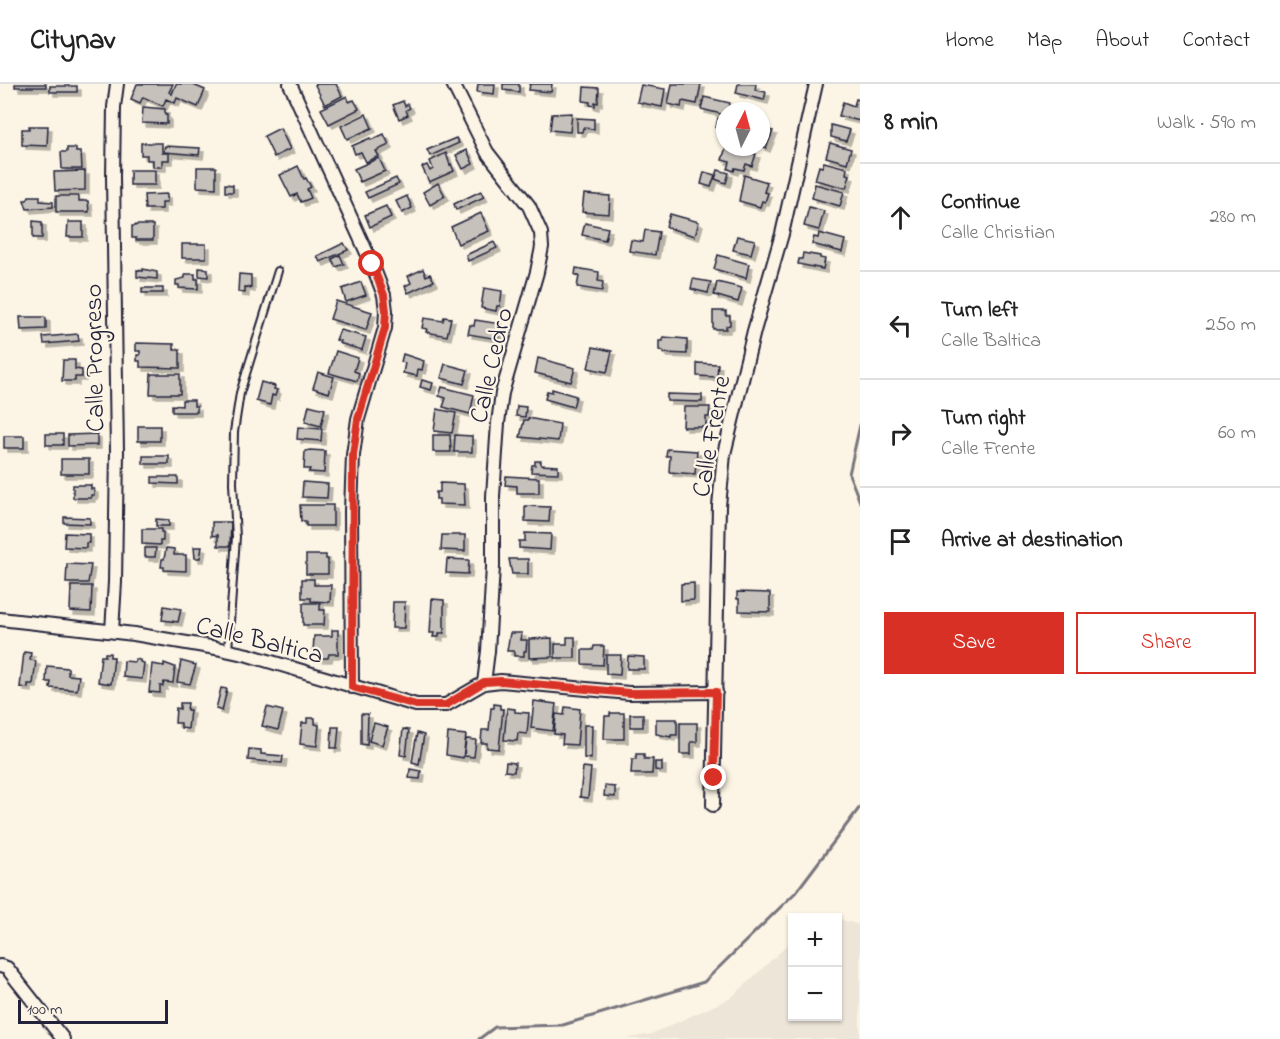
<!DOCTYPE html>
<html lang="en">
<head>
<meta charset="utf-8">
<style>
	body { margin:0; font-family:"Indie Flower",sans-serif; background:#f6f6f6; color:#222 }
	.controls { position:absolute; right:18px; bottom:18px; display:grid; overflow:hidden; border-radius:0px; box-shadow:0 2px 4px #0004 }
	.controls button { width:54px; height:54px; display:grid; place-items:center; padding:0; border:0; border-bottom:2px solid #e0e0e0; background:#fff; color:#222; font:30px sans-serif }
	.compass { position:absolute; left:716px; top:18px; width:54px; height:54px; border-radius:50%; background:#fff; box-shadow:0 2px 4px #0004; rotate:6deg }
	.scale { position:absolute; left:18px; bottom:15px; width:150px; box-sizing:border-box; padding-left:6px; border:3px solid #22223b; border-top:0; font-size:16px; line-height:21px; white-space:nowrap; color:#22223b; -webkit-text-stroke:4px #fcf5e5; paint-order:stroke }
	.stop { position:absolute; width:18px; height:18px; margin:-14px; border:4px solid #d93025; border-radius:50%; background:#fff }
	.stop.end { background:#d93025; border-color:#fff; box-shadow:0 2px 6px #0008 }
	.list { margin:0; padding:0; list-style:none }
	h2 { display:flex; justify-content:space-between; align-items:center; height:78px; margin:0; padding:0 24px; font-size:26px }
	h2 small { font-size:20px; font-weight:400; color:#767676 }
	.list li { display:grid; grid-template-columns:39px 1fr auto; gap:18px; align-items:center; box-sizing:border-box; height:108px; padding:0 24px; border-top:2px solid #e0e0e0 }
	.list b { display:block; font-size:22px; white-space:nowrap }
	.list p { margin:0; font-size:20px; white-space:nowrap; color:#767676 }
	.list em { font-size:20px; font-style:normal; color:#767676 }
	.actions { display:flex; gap:12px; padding:18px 24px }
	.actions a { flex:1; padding:14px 0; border:2px solid #d93025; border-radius:0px; text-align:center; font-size:21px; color:#d93025 }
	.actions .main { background:#d93025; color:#fff }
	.icon { flex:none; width:33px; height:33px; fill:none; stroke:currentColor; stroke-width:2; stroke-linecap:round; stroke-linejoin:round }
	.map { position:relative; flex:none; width:860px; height:955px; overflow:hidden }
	header { display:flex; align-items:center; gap:36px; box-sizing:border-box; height:84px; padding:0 30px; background:#fff; border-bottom:2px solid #e0e0e0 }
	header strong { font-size:28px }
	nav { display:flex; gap:33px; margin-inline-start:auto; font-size:21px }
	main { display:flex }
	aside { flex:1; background:#fff }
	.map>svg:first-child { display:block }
	.built { fill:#ece5d8 }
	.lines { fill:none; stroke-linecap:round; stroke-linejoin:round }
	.stream { stroke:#78757e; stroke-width:3 }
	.building { fill:#c6c1bb; stroke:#22223b; stroke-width:1.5; filter:url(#shadow) }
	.lane-casing { stroke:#22223b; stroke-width:10 }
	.street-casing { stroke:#22223b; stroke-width:16 }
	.lane { stroke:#fcf5e5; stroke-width:6 }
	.street { stroke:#fcf5e5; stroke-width:12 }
	.route { stroke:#d93025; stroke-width:8 }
	.labels { text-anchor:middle; stroke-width:4.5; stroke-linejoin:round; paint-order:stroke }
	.street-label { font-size:26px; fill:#22223b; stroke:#fcf5e5 }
</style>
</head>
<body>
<header>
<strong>Citynav</strong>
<nav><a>Home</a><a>Map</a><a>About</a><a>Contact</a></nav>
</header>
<main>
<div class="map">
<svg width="860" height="955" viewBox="0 0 860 955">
	<defs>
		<filter id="shadow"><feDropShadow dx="4" dy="4" stdDeviation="0" flood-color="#0004"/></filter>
	</defs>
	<rect width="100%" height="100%" fill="#fcf5e5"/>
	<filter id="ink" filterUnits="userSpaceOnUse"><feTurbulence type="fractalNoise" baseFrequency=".0167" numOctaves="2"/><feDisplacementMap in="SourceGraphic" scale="12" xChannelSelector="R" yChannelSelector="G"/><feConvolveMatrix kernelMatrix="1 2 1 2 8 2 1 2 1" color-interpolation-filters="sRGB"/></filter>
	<g filter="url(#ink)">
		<polygon class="built" points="838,835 860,841 860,955 625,955 651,950 731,914 792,857 792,932 838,932"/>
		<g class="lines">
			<g class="stream">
				<polyline points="860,341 849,390 860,418"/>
				<polyline points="479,955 495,943 563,941 704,898 796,808 860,723"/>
			</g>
		</g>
		<g class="building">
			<rect x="15" y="0" width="31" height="3"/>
			<polygon points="137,0 173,0 169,8 172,10 176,0 191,0 205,6 198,23 177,14 175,19 166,15 163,22 143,13 140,19 131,15"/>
			<polygon points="316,0 336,0 342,12 325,21 315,1"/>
			<polygon points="478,0 495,0 494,10 477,8"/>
			<polygon points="503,0 519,0 519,8 503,6"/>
			<polygon points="530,0 552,0 551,8 529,6"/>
			<polygon points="672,0 701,0 697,20 682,17 681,23 668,20"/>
			<polygon points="738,0 756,0 755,6 766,8 764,16 736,9"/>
			<polygon points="641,1 665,5 662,23 637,18"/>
			<rect x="50" y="2" width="27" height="6"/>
			<polygon points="584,3 599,4 598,19 595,18 595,22 590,21 590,18 583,17"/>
			<polygon points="347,12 349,18 354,16 359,25 329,40 321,25"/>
			<polygon points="704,13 730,19 728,27 725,27 725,31 701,25"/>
			<polygon points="856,15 860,16 860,37 839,32 843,18 854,22"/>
			<polygon points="403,17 405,22 408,20 410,24 406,26 408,31 399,35 393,21"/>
			<polygon points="143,23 165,25 165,31 167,31 167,40 142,39"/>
			<polygon points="572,29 570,48 550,46 552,30"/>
			<polygon points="366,30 372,44 347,55 341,42"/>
			<polygon points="577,34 594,35 594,45 583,44 582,48 577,48"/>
			<polygon points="718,34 725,36 725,46 716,44"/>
			<polygon points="831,41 850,46 846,57 831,53"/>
			<polygon points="29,42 48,42 47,62 22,61 22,45 29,45"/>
			<polygon points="280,44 290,65 274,73 264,52"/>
			<polygon points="761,44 773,47 766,64 761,62"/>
			<polygon points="384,50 389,61 376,67 379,72 366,78 361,68 355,70 352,62 370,54 371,56"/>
			<polygon points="456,54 459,59 430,72 427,66"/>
			<polygon points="141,59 162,59 162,69 169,69 169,76 162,76 162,83 153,83 153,76 147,76 147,71 141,71"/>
			<polygon points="830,59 851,65 847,79 826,73"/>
			<polygon points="165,62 200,64 199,71 164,68"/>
			<polygon points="726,63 756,70 752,82 746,80 744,86 735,84 734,87 728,85 730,78 722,76"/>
			<polygon points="67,64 76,64 76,68 81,68 82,85 62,85 61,68 67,68"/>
			<polygon points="467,66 473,80 463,85 456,71"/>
			<polygon points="446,69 450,81 451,80 454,87 429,98 422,83 427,81 430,87 433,85 430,77"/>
			<polygon points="379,74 385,87 360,98 354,85"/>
			<polygon points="824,78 847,84 846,90 850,91 846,104 815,96 819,82 822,83"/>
			<polygon points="298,82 304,95 306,94 311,103 307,105 311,114 301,118 297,110 291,113 280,91"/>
			<polygon points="197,83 216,83 216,104 197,103"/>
			<rect x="130" y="86" width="25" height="15"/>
			<polygon points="718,86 729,89 726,99 715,95"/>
			<polygon points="85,87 85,106 55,107 54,88"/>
			<polygon points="704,88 715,91 711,103 701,100"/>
			<polygon points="744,91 767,98 764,108 768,109 765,118 762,117 760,123 739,117"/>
			<polygon points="396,94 399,100 368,114 365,108"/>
			<polygon points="438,99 445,112 430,121 423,108"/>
			<polygon points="225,100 233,101 233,108 225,108"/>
			<polygon points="815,100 844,108 840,122 812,114"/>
			<polygon points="481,107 484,113 456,126 454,120"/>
			<polygon points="167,110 167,118 162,118 162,125 145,125 144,111"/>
			<polygon points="584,110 610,112 609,130 582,128"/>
			<polygon points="29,112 40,112 40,117 53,118 53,123 27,125 24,116 27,116"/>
			<polygon points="56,112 79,112 79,117 88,117 89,128 56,128"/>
			<polygon points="407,112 412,124 402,129 396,117"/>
			<polygon points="386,122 391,133 370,143 365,131"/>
			<polygon points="809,123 824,127 819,146 804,142"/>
			<polygon points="481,129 489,147 458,160 451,143"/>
			<polygon points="670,130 699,138 695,152 666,143"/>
			<polygon points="33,137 42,138 42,154 33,154"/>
			<polygon points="68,138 83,138 83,153 67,153"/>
			<polygon points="585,139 608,144 605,156 582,151"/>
			<polygon points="136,141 153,141 153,156 136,156 136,154 132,154 132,142 135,142"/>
			<polygon points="645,146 659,148 655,171 629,167 631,156 643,158"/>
			<polygon points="819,149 845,156 842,168 812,160 814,153 818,154"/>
			<polygon points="737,152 755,156 751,170 733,166"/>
			<polygon points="494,158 497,164 468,177 466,171"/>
			<polygon points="344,159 348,166 320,178 317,172"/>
			<rect x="182" y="160" width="24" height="14"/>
			<polygon points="803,169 820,172 820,174 825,175 823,185 798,180 799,175 802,175"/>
			<polygon points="340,171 344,180 336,183 332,175"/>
			<polygon points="718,171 749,180 746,194 714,185"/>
			<polygon points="199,184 208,185 208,193 199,192"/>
			<polygon points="576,184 599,188 598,197 603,198 602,207 577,203 579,192 575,191"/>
			<polygon points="143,185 157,188 157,195 137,193 137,186 143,187"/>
			<polygon points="423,185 426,192 430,190 434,197 408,209 405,202 411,199 408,192"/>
			<polygon points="185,190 195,190 195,195 198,195 198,205 179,204 179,201 176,201 176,196 185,194"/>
			<polygon points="239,190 251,191 251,204 245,203 245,209 238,208"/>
			<polygon points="693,195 711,198 708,209 691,205"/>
			<polygon points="361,198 366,211 346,218 342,205"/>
			<polygon points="717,198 742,204 738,218 714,211"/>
			<rect x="142" y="204" width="21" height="5"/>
			<polygon points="484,204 502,207 500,222 497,222 496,227 481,224"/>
			<polygon points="336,217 372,228 366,246 330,235"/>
			<polygon points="713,227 726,227 726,232 730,232 730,241 726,242 726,245 713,245"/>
			<polygon points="20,233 44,233 46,234 46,245 21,246"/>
			<polygon points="444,233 451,234 447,252 426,248 427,245 422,244 424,234 443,237"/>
			<polygon points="475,236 501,240 498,255 468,250 470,241 474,242"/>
			<polygon points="340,246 366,253 362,266 339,259 340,257 336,256"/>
			<polygon points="78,250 79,257 44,260 43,253"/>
			<polygon points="663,253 687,255 687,270 663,269 663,267 659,266 659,257 663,257"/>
			<polygon points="136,259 174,260 174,266 180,266 180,284 140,283 140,277 137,277 137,271 140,271 140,267 136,267"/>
			<polygon points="593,263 612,267 607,288 588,284"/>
			<polygon points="336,267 358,274 354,287 359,289 357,297 329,289"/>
			<polygon points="403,270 424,277 422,286 418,285 417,292 403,289 405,279 401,278"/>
			<polygon points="538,274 575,284 571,298 535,289"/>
			<polygon points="63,276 75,276 75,285 82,286 82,293 75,293 75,297 62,297"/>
			<polygon points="697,279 718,280 717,293 697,292"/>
			<polygon points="445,280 468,286 464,300 441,294"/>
			<polygon points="318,288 334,293 329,309 313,304"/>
			<polygon points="151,290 180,290 180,310 150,310"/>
			<polygon points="422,296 433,299 431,306 420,303"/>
			<polygon points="261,298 275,302 274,305 277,306 275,312 272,311 270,321 256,317"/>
			<polygon points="442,303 474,311 470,330 443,323 446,314 439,312"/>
			<polygon points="552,305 576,312 573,323 545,315 547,307 552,308"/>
			<polygon points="667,310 702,311 702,318 667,317"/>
			<polygon points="182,316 194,316 194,322 197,322 197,328 172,328 172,321 182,322"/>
			<polygon points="309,321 325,325 321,342 305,338"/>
			<polygon points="517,322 526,323 525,333 516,332"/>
			<polygon points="684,323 710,323 709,333 706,333 706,343 683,343"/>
			<polygon points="437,325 456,329 452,349 434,347"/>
			<polygon points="528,334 560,340 558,357 520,353 524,336 528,336"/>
			<rect x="138" y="342" width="22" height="15"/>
			<polygon points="298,343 322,345 321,357 297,355"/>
			<rect x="46" y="350" width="17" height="11"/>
			<polygon points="97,350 97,361 68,362 68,351"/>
			<polygon points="433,351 450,351 451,368 433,368"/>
			<polygon points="455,351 472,352 472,368 454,368"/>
			<rect x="4" y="352" width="20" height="12"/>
			<polygon points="667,365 697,367 695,390 669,388 670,372 666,372"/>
			<polygon points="310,366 325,367 324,389 309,388 310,385 304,385 305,367"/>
			<rect x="143" y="372" width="26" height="8"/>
			<rect x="61" y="375" width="28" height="15"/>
			<polygon points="535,377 541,377 541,381 558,382 558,389 531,388 532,381 535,381"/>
			<polygon points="506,392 539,394 539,409 517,409 517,402 505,401"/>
			<polygon points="152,393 178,393 178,400 152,399"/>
			<polygon points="303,398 328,400 327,414 302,413"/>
			<polygon points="440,399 464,400 465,421 439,420 439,415 436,415 436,408 440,408"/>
			<polygon points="73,401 91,401 91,405 94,405 94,411 91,411 91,414 73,414"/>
			<polygon points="300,421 333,421 333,442 306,442 306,437 301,437"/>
			<polygon points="525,422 550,423 549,438 525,437"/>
			<polygon points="64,433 90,434 90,440 64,439"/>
			<polygon points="156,435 169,436 169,442 156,442"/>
			<polygon points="212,438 231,438 230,462 218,462 218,451 212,452"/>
			<polygon points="142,445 161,445 161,448 163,448 163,457 160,457 160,461 142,460"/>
			<polygon points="65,449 89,450 89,459 86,459 86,464 64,463"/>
			<polygon points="525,449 551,450 550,466 519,464 519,457 525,457"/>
			<polygon points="442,451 465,451 465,467 441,466"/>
			<polygon points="194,463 202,463 200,474 195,474"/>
			<polygon points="145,464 156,464 155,473 145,473"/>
			<polygon points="166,464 174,465 174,471 186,471 186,487 164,486 164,483 161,483 162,475 164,475"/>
			<polygon points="306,471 326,471 326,475 328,475 328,490 306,490"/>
			<polygon points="447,475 469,476 468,490 446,489"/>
			<polygon points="509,475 528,475 528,490 512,490"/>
			<polygon points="67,480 91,481 88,499 66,499"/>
			<polygon points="302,495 314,495 314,501 331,501 330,518 311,517 311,514 302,514"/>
			<polygon points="694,499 694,516 681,517 681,500"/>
			<polygon points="71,502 92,502 91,528 70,527"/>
			<polygon points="737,508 770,509 770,528 739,527 739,515 737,515"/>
			<polygon points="432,515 444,516 444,549 439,549 439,553 433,553 434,549 430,549"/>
			<polygon points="393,518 405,518 404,544 392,544"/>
			<polygon points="303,519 320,519 320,526 325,526 324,541 303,541"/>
			<polygon points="164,522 181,525 178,538 162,536"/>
			<polygon points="332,546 338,546 338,570 329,570 328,574 317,574 317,569 313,569 314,552 332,552"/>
			<polygon points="510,549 522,549 521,556 527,556 526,567 524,567 524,572 514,572 514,567 507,567"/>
			<polygon points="567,553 575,553 575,574 555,574 555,560 567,560"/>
			<polygon points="552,554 552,573 529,574 529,555"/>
			<polygon points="594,562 604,562 603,581 582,580 582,566 593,566"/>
			<polygon points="24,568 31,569 30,576 36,577 33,600 28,600 28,604 20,603"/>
			<polygon points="105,569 110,569 110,573 114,573 111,600 98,598 101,572 105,572"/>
			<polygon points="606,571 621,571 620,591 606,590"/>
			<polygon points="628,572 644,573 644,585 627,585"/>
			<polygon points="135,575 140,576 140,578 144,579 142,595 123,593 124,577 135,578"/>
			<polygon points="181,577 196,581 190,600 177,598"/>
			<polygon points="164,579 175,583 173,599 164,598 163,602 160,602 160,609 149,608 152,580 164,582"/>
			<polygon points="47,582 68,584 68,591 79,592 77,606 50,604 51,598 46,598"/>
			<polygon points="221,604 227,605 222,627 216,625"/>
			<polygon points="534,617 556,620 553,647 531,644"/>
			<polygon points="180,619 188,619 187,626 190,626 188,645 181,644 181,639 175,639 176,624 180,625"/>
			<polygon points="494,620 500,621 500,625 503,625 499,665 487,664 487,659 481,659 482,646 489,646 491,624 494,624"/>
			<polygon points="267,623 283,627 278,646 262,642"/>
			<polygon points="565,623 580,625 577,661 562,660 563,651 554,650 556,630 564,631"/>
			<polygon points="507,624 515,625 515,628 529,629 527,650 518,649 517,657 504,656"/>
			<polygon points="610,629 624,629 624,655 604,655 605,632 610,632"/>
			<polygon points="361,630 368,630 367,661 361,660"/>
			<rect x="630" y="630" width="13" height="13"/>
			<polygon points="307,634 315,634 315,640 319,641 317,662 300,660 302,639 307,639"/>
			<polygon points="656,635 677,635 677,651 671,651 671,653 656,650"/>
			<polygon points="374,639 388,643 382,661 369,657"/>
			<polygon points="680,639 697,639 697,658 691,658 691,670 680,670"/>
			<polygon points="584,641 592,641 591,675 584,674"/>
			<polygon points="332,643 339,643 337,664 331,664"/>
			<polygon points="403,645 409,646 406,672 400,671"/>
			<polygon points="417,649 424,651 419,680 412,678"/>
			<polygon points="448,649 466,651 463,674 446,671"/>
			<polygon points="466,655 476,656 474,673 464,672"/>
			<polygon points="249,665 261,666 261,670 283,672 282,679 248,676"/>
			<polygon points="636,670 644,670 644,675 653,675 652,690 631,690 632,675 636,675"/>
			<polygon points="506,678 515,679 514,688 505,687"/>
			<polygon points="655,678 662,678 662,687 655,686"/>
			<polygon points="583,683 591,684 588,714 580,713"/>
			<polygon points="410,685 421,687 420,695 409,694"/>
			<polygon points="605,702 615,703 615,713 604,712"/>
		</g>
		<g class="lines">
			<g class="lane-casing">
				<polyline id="lane" points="228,566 236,453 233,399 234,348 240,309 278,187"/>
			</g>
			<g class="street-casing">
				<g id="street">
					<polyline points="290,0 372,180 384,211 386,227 385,244 358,335 353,371 351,427 352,603"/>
					<polyline points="453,0 487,68 529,122 541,149 542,163 537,188 502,309 498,339 493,412 493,483 488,567 484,599"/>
					<polyline points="0,535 134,550 216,564 248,571 416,621 446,621 484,599 501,597 629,609 716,608"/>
					<polyline points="112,547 115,498 117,367 113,93 114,23 117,0"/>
					<polyline points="713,721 719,422 724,370 754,247 782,150 816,0"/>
					<polyline points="0,882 7,884 63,955"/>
				</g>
			</g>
			<use href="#lane" class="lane"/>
			<use href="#street" class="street"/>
		</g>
	</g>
	<g class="lines" filter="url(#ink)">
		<polyline class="route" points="372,180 384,211 386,227 385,244 358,335 353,371 352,603 416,621 446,621 484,598 501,597 629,609 716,608 714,694"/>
	</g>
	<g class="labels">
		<g class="street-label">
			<text transform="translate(93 274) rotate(-91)" y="9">Calle Progreso</text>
			<text transform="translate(490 281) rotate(-77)" y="9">Calle Cedro</text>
			<text transform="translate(710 352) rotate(-80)" y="9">Calle Frente</text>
			<text transform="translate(260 555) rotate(14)" y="9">Calle Baltica</text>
		</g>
	</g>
</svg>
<div class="controls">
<button>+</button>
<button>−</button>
</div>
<svg class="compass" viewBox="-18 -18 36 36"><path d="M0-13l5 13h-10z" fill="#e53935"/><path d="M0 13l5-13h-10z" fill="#767676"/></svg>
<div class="scale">100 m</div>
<div class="stop" style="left:372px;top:180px"></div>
<div class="stop end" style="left:714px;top:694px"></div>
</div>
<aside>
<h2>8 min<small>Walk · 590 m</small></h2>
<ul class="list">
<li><svg class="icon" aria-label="ahead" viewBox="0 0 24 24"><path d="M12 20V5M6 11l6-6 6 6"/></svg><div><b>Continue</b><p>Calle Christian</p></div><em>280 m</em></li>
<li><svg class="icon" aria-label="left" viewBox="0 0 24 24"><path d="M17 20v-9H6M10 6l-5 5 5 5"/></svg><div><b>Turn left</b><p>Calle Baltica</p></div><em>250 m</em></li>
<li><svg class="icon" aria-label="right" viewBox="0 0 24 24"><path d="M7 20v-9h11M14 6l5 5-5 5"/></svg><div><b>Turn right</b><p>Calle Frente</p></div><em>60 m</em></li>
<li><svg class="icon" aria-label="arrive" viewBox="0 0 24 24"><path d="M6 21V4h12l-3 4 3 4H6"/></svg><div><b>Arrive at destination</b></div></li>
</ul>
<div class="actions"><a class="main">Save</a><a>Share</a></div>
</aside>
</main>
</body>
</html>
